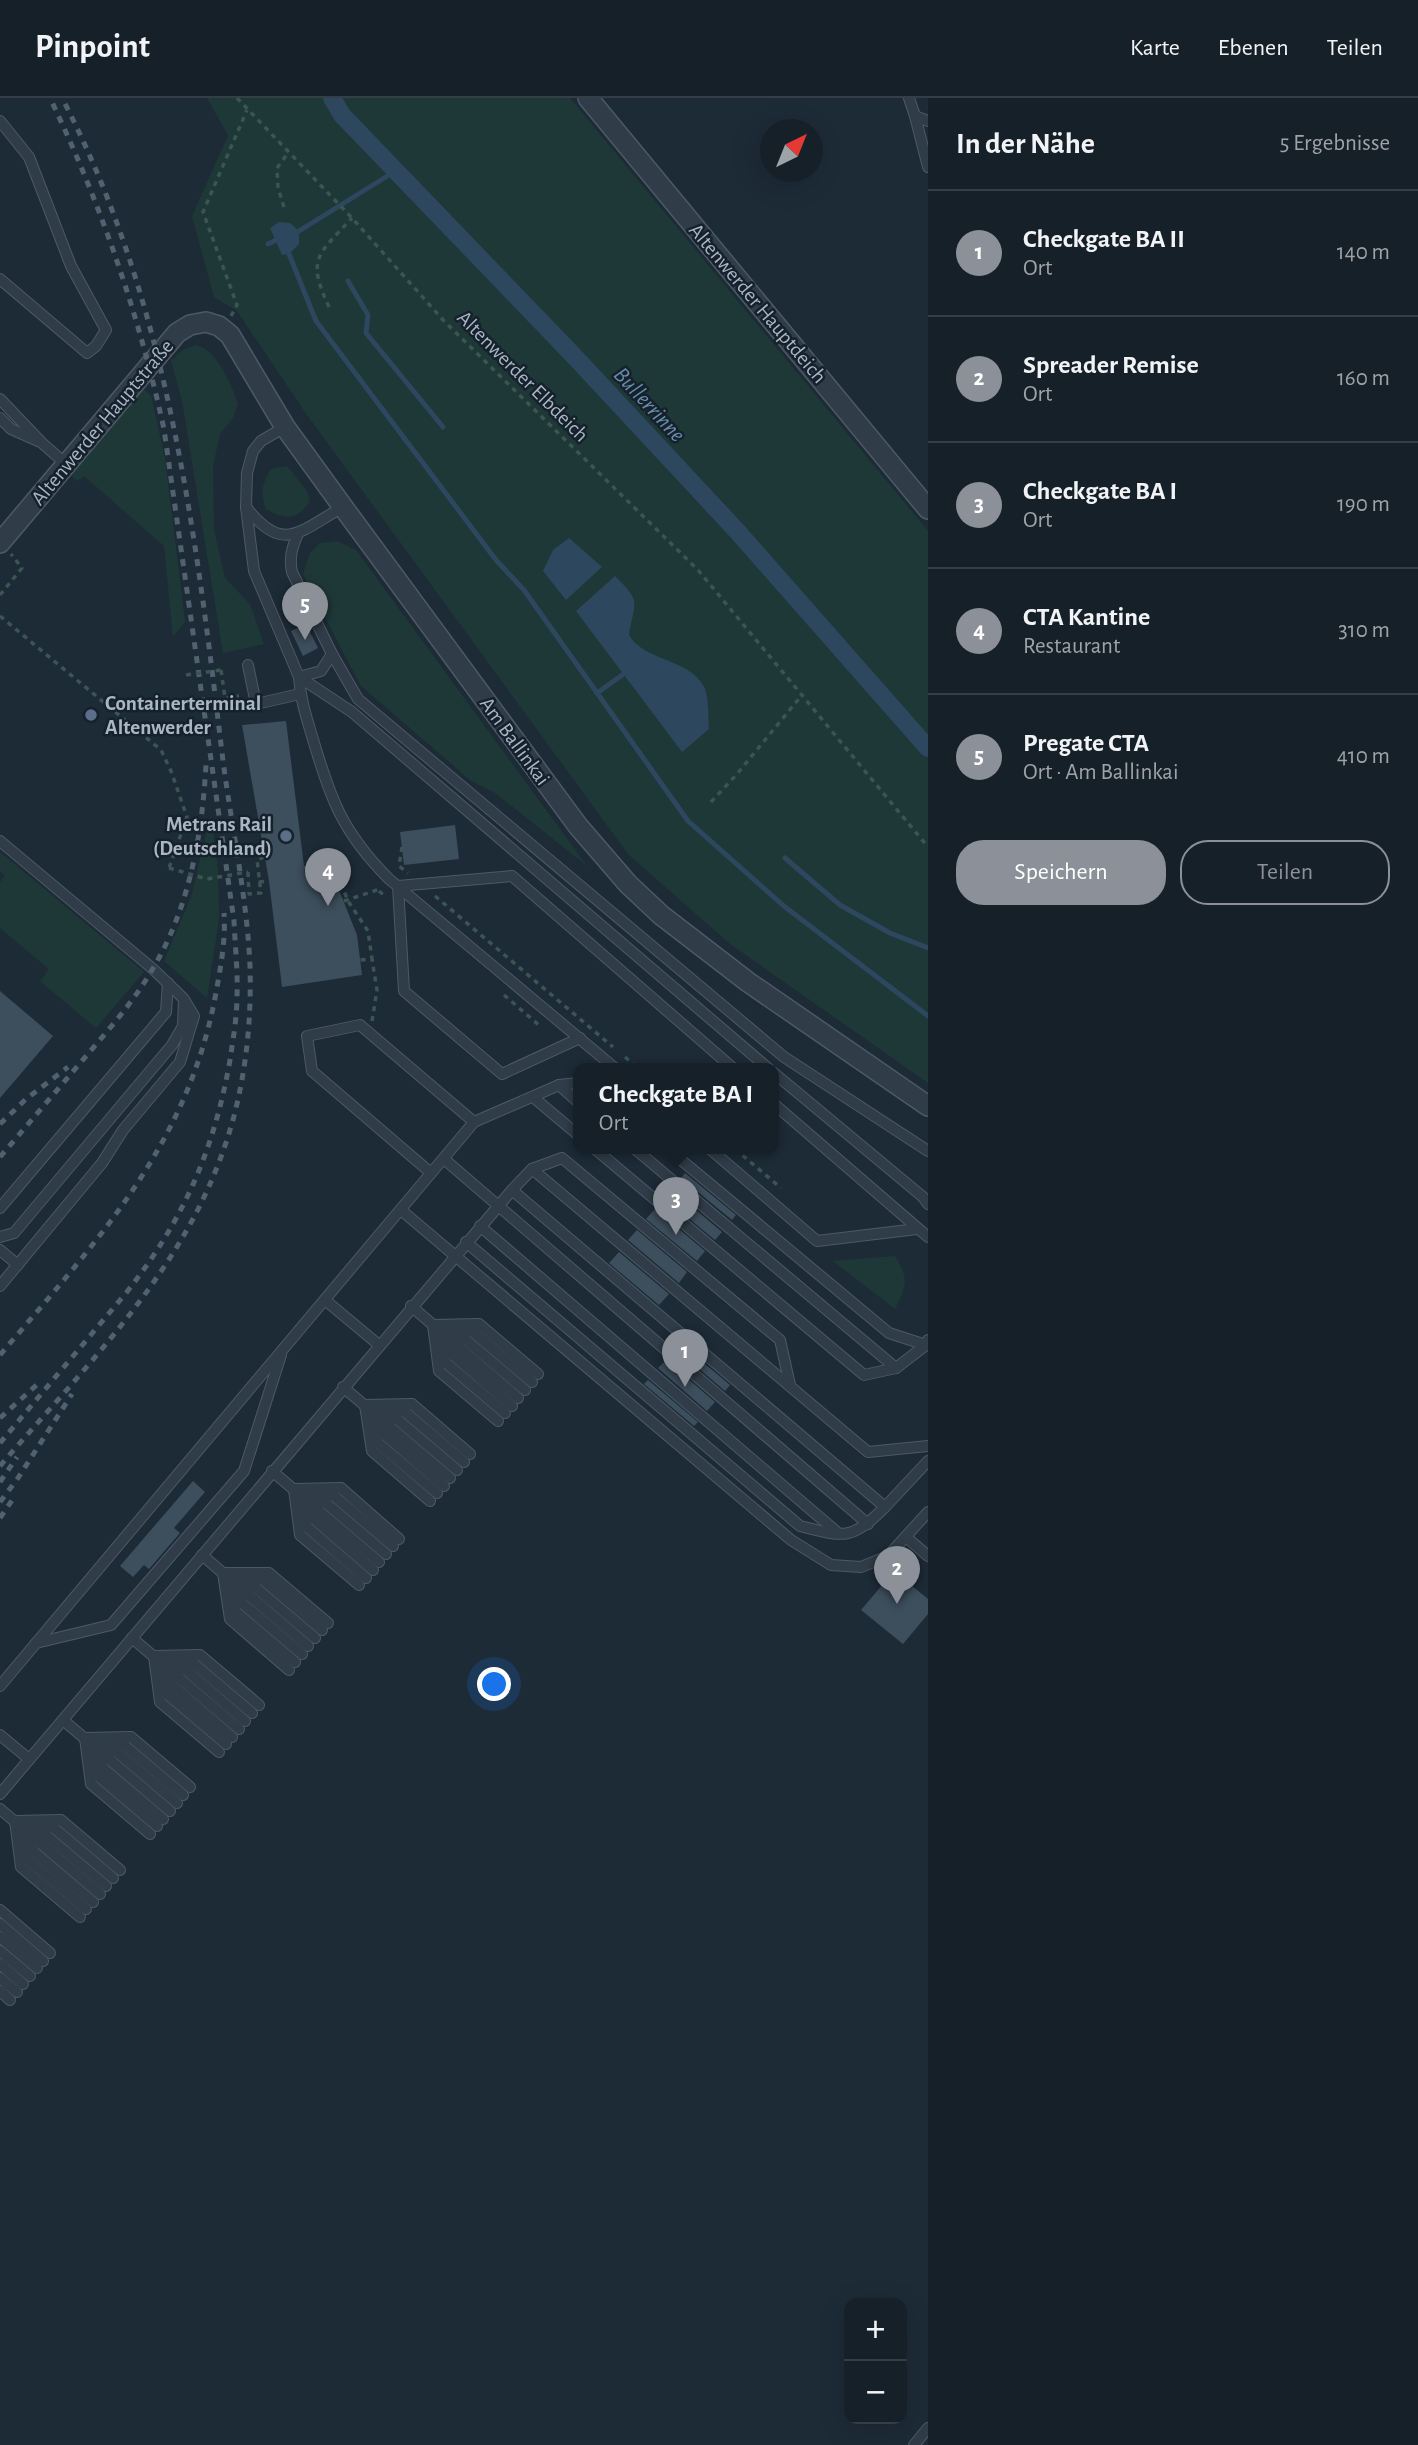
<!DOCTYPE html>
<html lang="de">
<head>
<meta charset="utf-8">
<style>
	body { margin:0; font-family:"Alegreya Sans",sans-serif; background:#1f2831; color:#f1f3f6 }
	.controls { position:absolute; right:21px; bottom:21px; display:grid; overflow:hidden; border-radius:14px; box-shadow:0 7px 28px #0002 }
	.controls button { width:63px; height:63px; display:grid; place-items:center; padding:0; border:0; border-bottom:2px solid #353e46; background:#162029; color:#f1f3f6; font:35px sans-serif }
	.compass { position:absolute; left:760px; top:21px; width:63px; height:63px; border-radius:50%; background:#162029; box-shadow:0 7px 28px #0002; rotate:43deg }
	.you { position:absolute; left:495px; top:1587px; width:24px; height:24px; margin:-18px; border:5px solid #fff; border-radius:50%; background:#1a73e8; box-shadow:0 0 0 10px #1a73e833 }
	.badge { display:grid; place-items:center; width:46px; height:46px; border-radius:50%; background:#8c9099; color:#fff; font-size:23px; font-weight:700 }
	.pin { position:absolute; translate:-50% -58px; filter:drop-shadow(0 2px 4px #0008) }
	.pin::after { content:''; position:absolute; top:37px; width:24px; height:21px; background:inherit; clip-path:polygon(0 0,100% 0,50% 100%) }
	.popup { position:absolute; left:573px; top:965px; width:206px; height:91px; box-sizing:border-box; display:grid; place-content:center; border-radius:14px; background:#162029; filter:drop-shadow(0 2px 5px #0005); font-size:23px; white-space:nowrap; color:#9ea3a8 }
	.popup b { font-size:26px; color:#f1f3f6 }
	.popup::after { content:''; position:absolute; left:50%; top:100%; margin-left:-14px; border:14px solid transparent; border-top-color:#162029 }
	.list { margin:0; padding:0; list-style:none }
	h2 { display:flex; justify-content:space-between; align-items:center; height:91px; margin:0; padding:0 28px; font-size:30px }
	h2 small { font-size:23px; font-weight:400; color:#9ea3a8 }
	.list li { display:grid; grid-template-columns:46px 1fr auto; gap:21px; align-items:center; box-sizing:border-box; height:126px; padding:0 28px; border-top:2px solid #353e46 }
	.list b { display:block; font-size:26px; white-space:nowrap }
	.list p { margin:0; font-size:23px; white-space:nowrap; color:#9ea3a8 }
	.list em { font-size:23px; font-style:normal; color:#9ea3a8 }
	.actions { display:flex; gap:14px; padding:21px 28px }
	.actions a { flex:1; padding:16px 0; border:2px solid #8c9099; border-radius:28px; text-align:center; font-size:24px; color:#8c9099 }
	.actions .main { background:#8c9099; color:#fff }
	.map { position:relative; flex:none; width:928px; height:2347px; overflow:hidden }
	header { display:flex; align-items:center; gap:42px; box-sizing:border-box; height:98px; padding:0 35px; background:#162029; border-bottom:2px solid #353e46 }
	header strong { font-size:33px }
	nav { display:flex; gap:38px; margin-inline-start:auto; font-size:24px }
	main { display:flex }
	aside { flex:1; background:#162029 }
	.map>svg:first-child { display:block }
	.green { fill:#1e3838 }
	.water { fill:#2c475e }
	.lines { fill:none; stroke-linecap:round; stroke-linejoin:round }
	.stream { stroke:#2c475e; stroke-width:5 }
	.canal { stroke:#2c475e; stroke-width:18 }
	.building { fill:#3d4e5c }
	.lane-casing { stroke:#4d5a66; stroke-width:12 }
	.street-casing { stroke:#4d5a66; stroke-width:22 }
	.path { stroke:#3c5454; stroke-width:3.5; stroke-dasharray:5 5; stroke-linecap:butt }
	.lane { stroke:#303c47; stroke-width:10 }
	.street { stroke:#303c47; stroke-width:19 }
	.rail { stroke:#51616f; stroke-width:5; stroke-dasharray:7 7; stroke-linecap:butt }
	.path-bridge { stroke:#3c5454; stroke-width:3.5; stroke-dasharray:5 5; stroke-linecap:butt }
	.service-dot { fill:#5c6f8a; stroke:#16212b; stroke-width:2.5 }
	.labels { text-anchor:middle; stroke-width:5; stroke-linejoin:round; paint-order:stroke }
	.street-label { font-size:21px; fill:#a9b7c5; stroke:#16212b }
	.poi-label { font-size:21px; font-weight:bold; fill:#a9b7c5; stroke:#16212b; text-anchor:start }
	.water-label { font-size:23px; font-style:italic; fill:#668dac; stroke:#16212b }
</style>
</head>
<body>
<header>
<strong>Pinpoint</strong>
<nav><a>Karte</a><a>Ebenen</a><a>Teilen</a></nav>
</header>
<main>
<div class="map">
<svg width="928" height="2347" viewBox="0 0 928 2347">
	<rect width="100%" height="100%" fill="#1d2b37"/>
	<g class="green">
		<polygon points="207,0 570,0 928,433 928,985 730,846 628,756 307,317 237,213 214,199 192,118 228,37"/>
		<path d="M196,247C217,251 232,288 238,306L233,320L220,336L213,368L214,432L225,480L250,506L264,546L223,555L182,303L171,263L183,252Z"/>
		<polygon points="143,291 151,297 165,360 185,523 173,539 164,448 84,378 77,383 70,376"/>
		<path d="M287,368L307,393L310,404C295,423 286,422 266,411C260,395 262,385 271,371Z"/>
		<polygon points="337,443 356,452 587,768 495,695 470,682 360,587 303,476 310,455 320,445"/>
		<polygon points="211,716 218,772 219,821 207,900 164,863 191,799"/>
		<polygon points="0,754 144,874 96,930 40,883 49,871 0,830 0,784 5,778 0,773"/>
		<path d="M895,1158C909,1181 907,1187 895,1211L833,1163Z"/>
	</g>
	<g class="water">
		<polygon points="279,124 290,125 299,133 299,146 289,156 282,157 270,130"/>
		<polygon points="569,440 602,469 566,502 543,473 553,452"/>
		<path d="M615,478C642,505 635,502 629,537C644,564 692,560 705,591C709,602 708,619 709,631L682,654L576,513Z"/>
	</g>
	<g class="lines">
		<g class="stream">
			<polyline points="299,133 397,72"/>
			<polyline points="268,146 276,142"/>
			<polyline points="289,156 316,223 496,462 524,492 688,723 785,809 928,918"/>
			<polyline points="348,183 368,217 366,235 443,329"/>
			<polyline points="597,595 625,575"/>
			<polyline points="785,760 840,807 890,835 928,850"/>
		</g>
		<polyline class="canal" points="332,0 342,17 574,258 737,433 928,650"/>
	</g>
	<g class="building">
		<polygon points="306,526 318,550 303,558 291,533"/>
		<polygon points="286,623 305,776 331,772 357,837 362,877 282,889 269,783 242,627"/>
		<polygon points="455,727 459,761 404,767 400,734"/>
		<polygon points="0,893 53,938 0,1000"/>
		<polygon points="685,1075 736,1117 732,1122 681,1080"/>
		<polygon points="671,1091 722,1134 715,1142 664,1100"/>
		<polygon points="655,1111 705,1153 697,1163 646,1121"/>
		<polygon points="637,1132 687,1174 679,1185 628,1142"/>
		<polygon points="619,1154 669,1196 659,1207 609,1165"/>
		<polygon points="680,1245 730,1287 725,1293 675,1250"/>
		<polygon points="666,1262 715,1304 707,1313 658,1270"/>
		<polygon points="648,1282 698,1324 694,1328 644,1286"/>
		<polygon points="193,1383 205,1394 174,1430 180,1435 149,1471 144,1467 133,1479 120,1468"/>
		<polygon points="894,1473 928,1501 928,1516 903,1546 861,1512"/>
	</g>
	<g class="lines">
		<g class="lane-casing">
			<g id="lane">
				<polyline points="909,0 915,18"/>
				<polyline points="0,23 29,59 71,168 106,232 96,248 87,255 0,181"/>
				<polyline points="928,23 915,18 928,69"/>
				<polyline points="0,301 42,345 66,366"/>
				<polyline points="0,320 11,331 38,343"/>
				<path d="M285,329L261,343L253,353L247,375L246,409L254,473L299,579C300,600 306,618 312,638C330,700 342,734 389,781L616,971"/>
				<path d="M246,409C283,457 300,433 343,409"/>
				<path d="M298,436C292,449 289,460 292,474L332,556L358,601L784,959L928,1053"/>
				<polyline points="248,567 256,606 300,596"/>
				<polyline points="299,579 352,614 769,971"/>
				<polyline points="299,579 321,573 332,556"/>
				<polyline points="0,743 153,871 184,901 183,928 172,947 14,1135 0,1139"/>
				<polyline points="580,940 502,976 404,893 398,788 512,778 734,971"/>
				<polyline points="774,975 923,1099 928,1106"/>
				<polyline points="559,987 578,1004"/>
				<polyline points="533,999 578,1037"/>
				<polyline points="774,1006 928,1139"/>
				<polyline points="595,1051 864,1277 896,1270 926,1247 928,1242"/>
				<polyline points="635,1051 896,1270"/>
				<polyline points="668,1051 889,1235 926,1247"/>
				<polyline points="710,1051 817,1143 917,1131"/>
				<polyline points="444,1061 868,1426"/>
				<polyline points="532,1071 868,1354 928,1348"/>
				<polyline points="431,1075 312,973 307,938 360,927 474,1024"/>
				<polyline points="512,1092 532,1071 562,1060 780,1242 790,1287"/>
				<polyline points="0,1110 166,914 168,885"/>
				<polyline points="401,1112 791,1442 831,1467 861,1469 888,1458 928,1414"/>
				<polyline points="480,1128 838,1435"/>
				<path d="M466,1144L800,1428C844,1439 851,1443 885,1409"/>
				<polyline points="0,1152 18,1167"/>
				<polyline points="0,1188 102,1065 123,1032 180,964 194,918 185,903"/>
				<polyline points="325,1202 379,1247"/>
				<polyline points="411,1208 518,1300"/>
				<polyline points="433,1227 479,1226 538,1276"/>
				<polyline points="433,1227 439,1273 498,1323"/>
				<polyline points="457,1231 473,1234 532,1284"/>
				<polyline points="446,1233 466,1242 525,1292"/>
				<polyline points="443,1242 453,1257 512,1308"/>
				<polyline points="441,1250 446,1265 505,1315"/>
				<polyline points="343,1289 450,1380"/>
				<polyline points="365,1307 412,1306 470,1356"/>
				<polyline points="365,1307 372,1353 430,1403"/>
				<polyline points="390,1311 405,1314 464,1364"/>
				<polyline points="378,1313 398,1322 457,1372"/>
				<polyline points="375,1322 385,1337 444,1388"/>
				<polyline points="373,1331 378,1345 437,1395"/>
				<polyline points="272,1373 379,1464"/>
				<polyline points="294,1391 341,1390 399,1441"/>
				<polyline points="294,1391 300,1437 359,1487"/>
				<polyline points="319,1396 334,1398 393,1448"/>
				<polyline points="307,1397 327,1406 386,1456"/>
				<polyline points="302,1403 314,1421 373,1472"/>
				<polyline points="302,1415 307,1429 366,1480"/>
				<polyline points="906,1439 928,1458"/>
				<polyline points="202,1457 308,1548"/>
				<polyline points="223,1475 230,1521 289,1572"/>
				<polyline points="223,1475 269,1475 328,1525"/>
				<polyline points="248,1480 263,1482 322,1532"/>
				<polyline points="237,1481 256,1490 315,1540"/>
				<polyline points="231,1488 243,1506 302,1556"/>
				<polyline points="231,1499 236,1514 295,1564"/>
				<polyline points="132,1540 239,1631"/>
				<polyline points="36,1545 111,1527 244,1373 281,1257"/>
				<polyline points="154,1558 200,1557 259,1607"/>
				<polyline points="154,1558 160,1604 219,1654"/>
				<polyline points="178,1562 193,1565 252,1615"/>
				<polyline points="167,1564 187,1573 245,1623"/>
				<polyline points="161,1570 173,1588 232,1639"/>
				<polyline points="161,1578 167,1596 226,1646"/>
				<polyline points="0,1588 474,1024 559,987 578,985"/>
				<polyline points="63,1622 170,1713"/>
				<polyline points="0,1637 29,1661"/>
				<polyline points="85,1640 131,1639 190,1689"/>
				<polyline points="85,1640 91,1686 150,1736"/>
				<polyline points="109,1644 124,1647 183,1697"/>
				<polyline points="98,1646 118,1655 177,1705"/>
				<polyline points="94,1655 104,1671 163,1721"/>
				<polyline points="92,1660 98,1678 157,1728"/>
				<polyline points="0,1696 512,1092 885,1409 928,1363"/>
				<polyline points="0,1711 100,1796"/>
				<polyline points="15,1723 61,1722 120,1772"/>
				<polyline points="15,1723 21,1769 80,1819"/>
				<polyline points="39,1727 54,1730 113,1780"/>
				<polyline points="28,1729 47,1738 106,1788"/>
				<polyline points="24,1738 34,1754 93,1804"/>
				<polyline points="23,1747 27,1761 86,1811"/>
				<polyline points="0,1812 50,1855"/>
				<polyline points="0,1826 43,1863"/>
				<polyline points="0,1839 37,1870"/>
				<polyline points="0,1853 30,1878"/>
				<polyline points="0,1866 23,1886"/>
				<polyline points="0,1880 17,1894"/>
				<polyline points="0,1893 10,1902"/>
				<polyline points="914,2347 928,2330"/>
			</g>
		</g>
		<g class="street-casing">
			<g id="street">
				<polyline points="588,0 928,411"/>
				<polyline points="0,445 177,235 190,227 206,224 219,228 230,237 285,329 343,409 578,728 628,786 661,817 748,884 928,1008"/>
			</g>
		</g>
		<g class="path">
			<polyline points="237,0 352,120 444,223 698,472 928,749"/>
			<polyline points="284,109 278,90 277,70 288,55"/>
			<path d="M329,209C306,160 318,157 352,120"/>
			<polyline points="231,218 237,207 203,114 247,12"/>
			<polyline points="0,497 22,470 11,456"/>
			<polyline points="0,518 161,652 171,673 187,719 169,770"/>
			<polyline points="221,572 225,600 239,598"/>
			<polyline points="711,704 737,676 802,597"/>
			<polyline points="402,749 399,768 408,775"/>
			<polyline points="304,770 333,766 348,803 368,833 372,861 360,862"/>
			<polyline points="248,774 249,796 261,795 257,762 264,759"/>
			<polyline points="259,784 269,783"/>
			<polyline points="379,793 386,799"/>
			<polyline points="435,798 613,949"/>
			<polyline points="344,803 380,791"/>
			<polyline points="504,897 540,928"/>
			<polyline points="372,923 377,892 372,861"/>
			<polyline points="625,959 639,971"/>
			<polyline points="735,1051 781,1090"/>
		</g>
		<use href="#lane" class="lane"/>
		<use href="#street" class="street"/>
		<g class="rail">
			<polyline points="0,1026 26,1001 68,969"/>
			<path d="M0,1059C29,1025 58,991 87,957C110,930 134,903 152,872C189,811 202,738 206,667"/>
			<path d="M0,1257C95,1145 186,1050 215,900C220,873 226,843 224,815"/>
			<polyline points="0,1320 41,1283"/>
			<path d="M0,1345L126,1195C183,1123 214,1053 230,962C233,941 237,920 237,898C238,873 235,848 234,823L164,331C139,217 101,106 50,0"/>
			<path d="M0,1368C81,1273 174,1183 219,1064C243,1003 252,934 250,868C247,800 232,731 223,663C196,437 169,205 62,0"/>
			<polyline points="0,1384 17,1359"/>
			<polyline points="0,1404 18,1380 72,1296"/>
			<polyline points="0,1420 15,1398"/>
		</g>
		<g class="path-bridge">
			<polyline points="186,577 221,572"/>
			<polyline points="169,770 207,781 248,774"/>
		</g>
	</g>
	<g class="service-dot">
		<circle cx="91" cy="617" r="7"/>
		<circle cx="286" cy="738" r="7"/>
	</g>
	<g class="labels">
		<g class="street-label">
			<text transform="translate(758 205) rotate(50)" y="7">Altenwerder Hauptdeich</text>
			<text transform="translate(523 278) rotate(45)" y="7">Altenwerder Elbdeich</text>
			<text transform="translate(102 324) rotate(-50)" y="7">Altenwerder Hauptstraße</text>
			<text transform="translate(515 643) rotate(54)" y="7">Am Ballinkai</text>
		</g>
		<g class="poi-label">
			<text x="105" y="612">Containerterminal<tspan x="105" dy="24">Altenwerder</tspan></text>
			<text x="272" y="733" text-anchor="end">Metrans Rail<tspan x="272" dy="24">(Deutschland)</tspan></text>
		</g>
		<g class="water-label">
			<text transform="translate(650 306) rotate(47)" y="8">Bullerrinne</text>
		</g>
	</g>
</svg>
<div class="controls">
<button>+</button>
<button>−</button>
</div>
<svg class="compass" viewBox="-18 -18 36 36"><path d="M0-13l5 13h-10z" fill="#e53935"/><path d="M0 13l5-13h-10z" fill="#9ea3a8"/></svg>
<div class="you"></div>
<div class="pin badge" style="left:685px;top:1289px">1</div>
<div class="pin badge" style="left:897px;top:1506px">2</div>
<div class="pin badge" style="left:676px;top:1137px">3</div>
<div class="popup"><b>Checkgate BA I</b>Ort</div>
<div class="pin badge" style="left:328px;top:808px">4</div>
<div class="pin badge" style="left:305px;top:542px">5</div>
</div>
<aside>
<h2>In der Nähe<small>5 Ergebnisse</small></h2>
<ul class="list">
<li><span class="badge">1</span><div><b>Checkgate BA II</b><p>Ort</p></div><em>140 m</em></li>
<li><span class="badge">2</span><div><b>Spreader Remise</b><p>Ort</p></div><em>160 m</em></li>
<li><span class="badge">3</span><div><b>Checkgate BA I</b><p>Ort</p></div><em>190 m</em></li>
<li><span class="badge">4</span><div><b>CTA Kantine</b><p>Restaurant</p></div><em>310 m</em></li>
<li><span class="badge">5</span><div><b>Pregate CTA</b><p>Ort · Am Ballinkai</p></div><em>410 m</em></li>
</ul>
<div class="actions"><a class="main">Speichern</a><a>Teilen</a></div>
</aside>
</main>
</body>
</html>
